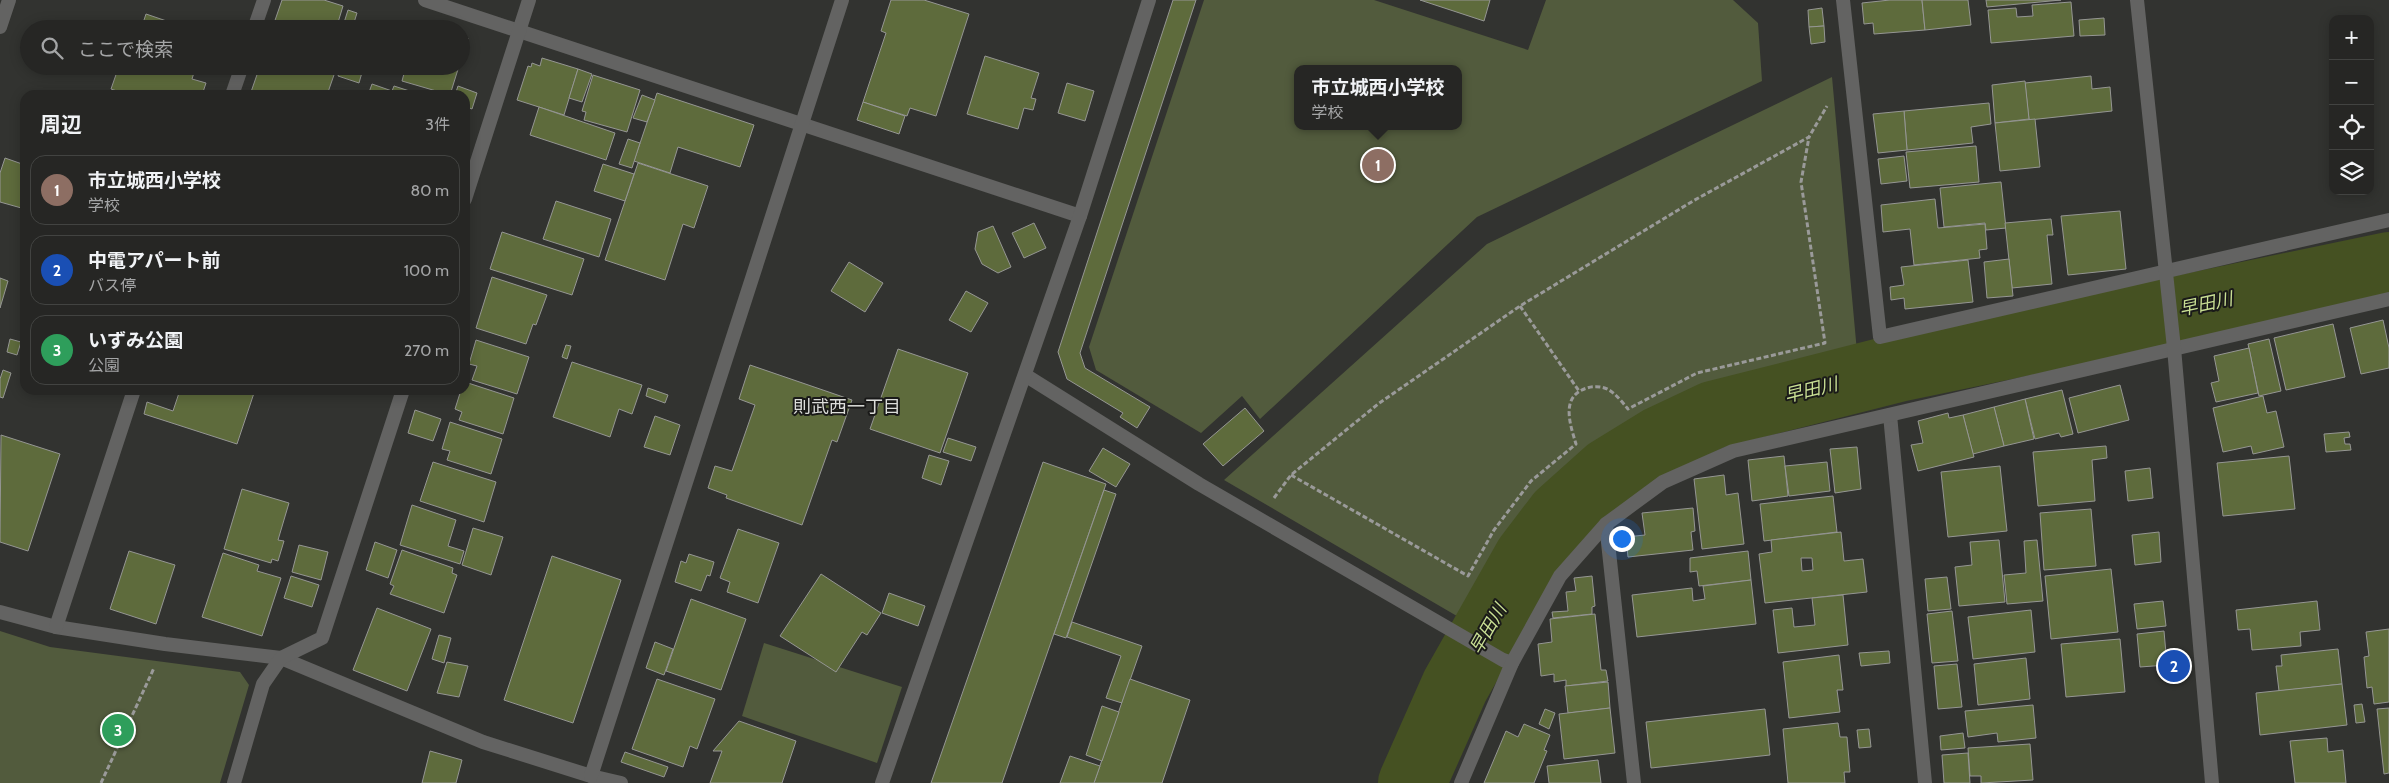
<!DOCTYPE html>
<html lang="ja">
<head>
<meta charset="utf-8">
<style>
	body { margin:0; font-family:Cabin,"Noto Sans JP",sans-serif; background:#2e2e2c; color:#f1f3f6 }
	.controls { position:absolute; right:15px; top:15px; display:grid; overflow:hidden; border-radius:10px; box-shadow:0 2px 12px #0003 }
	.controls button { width:45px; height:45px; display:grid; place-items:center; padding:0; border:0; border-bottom:1px solid #424341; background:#262624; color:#f1f3f6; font:25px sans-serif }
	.you { position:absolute; left:1621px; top:538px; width:18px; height:18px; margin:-12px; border:4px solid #fff; border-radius:50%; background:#1a73e8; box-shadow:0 0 0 8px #1a73e833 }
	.badge { display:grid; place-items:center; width:32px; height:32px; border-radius:50%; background:#a5c822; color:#fff; font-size:16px; font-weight:700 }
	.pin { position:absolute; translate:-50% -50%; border:2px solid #fff; box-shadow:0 1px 5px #0006 }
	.popup { position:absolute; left:1294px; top:65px; width:168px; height:65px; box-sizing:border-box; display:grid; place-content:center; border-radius:10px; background:#262624; filter:drop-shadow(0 1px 4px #0005); font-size:16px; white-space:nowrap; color:#a4a5a6 }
	.popup b { font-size:19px; color:#f1f3f6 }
	.popup::after { content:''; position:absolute; left:50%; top:100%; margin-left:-10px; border:10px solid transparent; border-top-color:#262624 }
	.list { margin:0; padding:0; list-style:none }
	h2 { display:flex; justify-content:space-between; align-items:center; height:65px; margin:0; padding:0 20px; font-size:21px }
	h2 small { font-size:16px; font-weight:400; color:#a4a5a6 }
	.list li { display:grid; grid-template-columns:32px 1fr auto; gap:15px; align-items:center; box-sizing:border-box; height:70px; margin:0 10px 10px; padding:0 10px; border:1px solid #424341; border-radius:15px }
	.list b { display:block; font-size:19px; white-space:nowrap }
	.list p { margin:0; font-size:16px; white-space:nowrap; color:#a4a5a6 }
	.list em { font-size:16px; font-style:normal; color:#a4a5a6 }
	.icon { flex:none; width:28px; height:28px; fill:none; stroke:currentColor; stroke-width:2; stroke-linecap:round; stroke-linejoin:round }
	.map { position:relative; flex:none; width:2389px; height:783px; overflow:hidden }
	.search { position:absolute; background:#262624; box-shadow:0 2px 12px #0003; left:20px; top:20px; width:450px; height:55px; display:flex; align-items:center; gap:12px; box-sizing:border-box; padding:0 18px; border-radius:28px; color:#a4a5a6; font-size:19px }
	.panel { position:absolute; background:#262624; box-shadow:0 2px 12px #0003; left:20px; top:90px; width:450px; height:305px; border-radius:15px }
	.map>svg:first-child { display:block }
	.green { fill:#525b3d; fill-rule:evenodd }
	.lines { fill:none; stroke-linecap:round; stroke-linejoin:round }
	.river { stroke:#455122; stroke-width:68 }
	.building { fill:#5e6b3c; stroke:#959693; fill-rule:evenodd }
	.path { stroke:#9a9a99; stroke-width:3; stroke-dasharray:5 2.5; stroke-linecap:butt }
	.minor { stroke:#636362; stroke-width:14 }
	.tertiary { stroke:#636362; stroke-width:14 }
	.labels { text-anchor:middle; stroke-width:4; stroke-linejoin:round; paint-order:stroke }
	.water-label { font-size:18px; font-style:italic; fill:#c9df94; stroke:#1a1a19 }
	.neighbourhood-label { font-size:18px; fill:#dcddda; stroke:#1a1a19 }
</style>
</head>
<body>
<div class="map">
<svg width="2389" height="783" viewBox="0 0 2389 783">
	<rect width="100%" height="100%" fill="#323330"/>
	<g class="green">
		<path d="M1204,0H1374L1528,50L1546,0H1733L1758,23L1762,81L1477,217L1260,419L1242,396L1201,433L1096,370L1089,347ZM1298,69H1458V126H1298Z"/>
		<polygon points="1832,77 1857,352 1718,382 1664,405 1581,464 1540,499 1499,554 1462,619 1224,480 1487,244"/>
		<polygon points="0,631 50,647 240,672 249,685 220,783 0,783"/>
		<polygon points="764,643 902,687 877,763 742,716"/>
	</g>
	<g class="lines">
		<polyline class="river" points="1412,783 1455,686 1528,557 1560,515 1608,472 1660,440 1713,415 1898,368 2389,266"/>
	</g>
	<g class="building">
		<polygon points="282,0 324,0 343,6 336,29 272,29"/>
		<polygon points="891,0 924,0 969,14 936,116 910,108 907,116 863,102 886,33 881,31"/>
		<polygon points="1173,0 1196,0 1080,353 1085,368 1150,407 1137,428 1120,417 1123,413 1067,379 1058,352"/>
		<polygon points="1420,0 1490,0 1484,21"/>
		<polygon points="1890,0 1922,0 1925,30 1874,34 1873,23 1864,24 1862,3"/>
		<polygon points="1922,0 1968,0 1971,25 1925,30"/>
		<polygon points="1986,0 2061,0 1987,7"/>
		<polygon points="2071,2 2074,36 1991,43 1988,10 2016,8 2017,17 2033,16 2032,5"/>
		<polygon points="1822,8 1824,26 1809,27 1808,10"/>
		<polygon points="348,10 357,13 352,29 342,29"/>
		<polygon points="146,14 190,29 141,29"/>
		<polygon points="2104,18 2105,35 2080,36 2079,20"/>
		<polygon points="419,23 439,29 417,29"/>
		<polygon points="1824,26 1825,42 1811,44 1809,27"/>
		<polygon points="461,36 468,38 461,59"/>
		<polygon points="985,56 1039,73 1031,98 1036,99 1033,110 1024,108 1018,129 967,114"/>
		<polygon points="542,58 578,69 564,115 517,100 528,66 531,67 532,63 540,66"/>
		<polygon points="119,66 196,66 192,79 206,83 202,95 129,95 111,89"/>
		<polygon points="260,66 319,66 335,72 327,95 261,95 251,92"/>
		<polygon points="341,66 363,69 359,83 338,76"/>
		<polygon points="406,66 459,66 450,95 402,81"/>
		<polygon points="578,69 592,74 582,102 569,98"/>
		<polygon points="593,75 640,90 627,132 584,120 586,112 582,111"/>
		<polygon points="2091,76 2092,89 2110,87 2112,111 2029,120 2025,83"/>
		<polygon points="2025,81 2029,119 1995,123 1992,85"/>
		<polygon points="1067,83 1094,91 1085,121 1058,113"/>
		<polygon points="372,84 392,91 394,86 422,95 368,95"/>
		<polygon points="458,86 477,93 472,109 465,106 465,95 455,95"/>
		<polygon points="657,93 754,125 740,167 678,147 670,173 634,161"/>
		<polygon points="642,95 655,100 647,122 633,118"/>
		<polygon points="863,102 905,116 899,134 857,120"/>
		<polygon points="1989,103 1991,124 1971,127 1973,143 1907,150 1904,111"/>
		<polygon points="539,107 615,133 606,160 530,135"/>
		<polygon points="1904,111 1907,150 1878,153 1873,114"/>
		<polygon points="2035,119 2040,167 2000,171 1995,123"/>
		<polygon points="628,139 640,143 632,168 619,164"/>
		<polygon points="1976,146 1979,182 1910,188 1906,152"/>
		<polygon points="1904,156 1907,181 1881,184 1878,159"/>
		<polygon points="5,158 25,165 25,209 0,202 0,173"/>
		<polygon points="638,163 708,186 694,228 683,224 665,280 605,260"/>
		<polygon points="603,164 634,174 625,201 594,191"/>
		<polygon points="2001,182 2006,228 1986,230 1985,223 1944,227 1940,188"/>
		<polygon points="1935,199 1938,228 1985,224 1987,249 1979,250 1980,258 1914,265 1910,229 1883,232 1881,205"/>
		<polygon points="556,201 611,219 599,257 543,239"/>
		<polygon points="2120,211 2126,269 2068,275 2061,216"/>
		<polygon points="2051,219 2053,235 2047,235 2052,284 2012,288 2005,223"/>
		<polygon points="1034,223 1046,248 1024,258 1012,233"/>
		<polygon points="993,226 1011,267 998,273 982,264 975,249 978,232"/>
		<polygon points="502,232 584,259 572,295 490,269"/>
		<polygon points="2009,259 2013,296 1987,298 1984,262"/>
		<polygon points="1968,260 1973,302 1905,309 1904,298 1891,300 1890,287 1904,285 1901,267"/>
		<polygon points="849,262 883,283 865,312 831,291"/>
		<polygon points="492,277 547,295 536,325 533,324 526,344 476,328"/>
		<polygon points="0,278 8,281 0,308"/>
		<polygon points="966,291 988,303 971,332 949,320"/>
		<polygon points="2383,320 2389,348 2389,368 2361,374 2350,328"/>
		<polygon points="2333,324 2345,377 2286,390 2274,338"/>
		<polygon points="10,339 21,342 17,355 7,352"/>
		<polygon points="2269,339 2281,391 2259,396 2248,344"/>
		<polygon points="476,340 529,357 517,394 472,380 477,366 469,364"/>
		<polygon points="566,345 571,346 567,359 562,357"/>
		<polygon points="2249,348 2258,393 2216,402 2211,383 2219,381 2214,356"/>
		<polygon points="898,349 968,373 940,453 870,429"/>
		<polygon points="572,362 642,385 632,414 619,409 610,437 553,417"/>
		<polygon points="750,365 852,400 837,442 832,440 802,525 726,498 727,495 708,488 715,466 732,471 755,405 739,399"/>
		<polygon points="3,370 11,373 3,398 0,397 0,379"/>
		<polygon points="465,382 514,398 503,434 459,420 462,412 455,409 461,390 465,390"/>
		<polygon points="2120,385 2129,420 2078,433 2069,398"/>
		<polygon points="648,388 668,395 665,403 646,396"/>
		<polygon points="180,390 255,390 237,444 144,414 147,402 173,411"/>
		<polygon points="2062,390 2073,434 2061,437 2059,433 2035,439 2025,399"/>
		<polygon points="2263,396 2267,413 2276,411 2284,447 2253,454 2251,446 2223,452 2213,408"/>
		<polygon points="2025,399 2034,439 2004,446 1994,407"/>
		<polygon points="1994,407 2004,446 1973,454 1963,415"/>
		<polygon points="1245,408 1264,431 1223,466 1203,444"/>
		<polygon points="415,410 441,419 433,441 408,433"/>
		<polygon points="1948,413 1949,418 1963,415 1974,457 1918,471 1911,445 1923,443 1918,421"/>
		<polygon points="655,416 680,425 670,455 644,447"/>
		<polygon points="450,422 502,439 491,474 447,460 450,451 442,449"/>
		<polygon points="2349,432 2350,437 2344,438 2345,444 2350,444 2351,450 2326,452 2324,434"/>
		<polygon points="1,435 60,454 28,551 0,542"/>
		<polygon points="948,438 976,447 971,461 943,452"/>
		<polygon points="2106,446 2107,458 2092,460 2095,501 2038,506 2033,452"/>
		<polygon points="1857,447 1861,489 1835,493 1830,449"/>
		<polygon points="1103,448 1130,464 1116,487 1089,471"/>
		<polygon points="929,455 949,461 941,485 922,478"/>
		<polygon points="1784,456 1788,496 1752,501 1748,460"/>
		<polygon points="2289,456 2295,509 2223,516 2217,463"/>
		<polygon points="433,462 496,482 484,522 420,501"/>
		<polygon points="1043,462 1106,484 1002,783 931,783"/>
		<polygon points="1827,462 1830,491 1789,496 1785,466"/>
		<polygon points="2000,466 2007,531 1948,537 1941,472"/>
		<polygon points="2150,468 2153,498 2128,501 2125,471"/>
		<polygon points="1724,475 1726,495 1738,493 1744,544 1702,549 1694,479"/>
		<polygon points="242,489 289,503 278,540 284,541 278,561 272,559 271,563 224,549"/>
		<polygon points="1104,490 1116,494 1066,638 1054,634"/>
		<polygon points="1833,496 1837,532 1764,541 1760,504"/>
		<polygon points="412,505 456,520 448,546 464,551 460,564 400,545"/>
		<polygon points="1693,508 1695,531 1691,532 1693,550 1628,557 1626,537 1645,535 1642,513"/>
		<polygon points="2091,509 2096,566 2044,570 2040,513"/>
		<polygon points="473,528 503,537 491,575 462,565"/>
		<polygon points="738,529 779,543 758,603 727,592 730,582 720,578"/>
		<path d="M1841,532L1844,561L1863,559L1867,592L1765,603L1759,554L1772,552L1771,540ZM1801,558H1812L1813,570L1802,571Z"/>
		<polygon points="2159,532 2161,562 2135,565 2132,535"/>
		<polygon points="1999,540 2005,602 1959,606 1955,567 1972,565 1970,542"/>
		<polygon points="2037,540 2043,601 2007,604 2004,575 2026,573 2024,541"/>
		<polygon points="375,542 397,550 388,578 366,570"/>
		<polygon points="299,545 328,552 321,580 292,572"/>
		<polygon points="402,550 453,568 452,573 457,575 444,613 390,594 394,586 390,584"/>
		<polygon points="129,551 175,565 156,624 110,609"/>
		<polygon points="1748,551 1751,580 1699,586 1697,571 1690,572 1690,558"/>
		<polygon points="223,553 259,565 257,571 281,578 262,636 202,617"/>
		<polygon points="689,554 714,562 710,576 707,575 701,591 675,582 681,561 686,563"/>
		<polygon points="552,556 621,580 573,723 504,700"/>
		<polygon points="2111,569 2118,632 2051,639 2045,576"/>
		<polygon points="821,574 881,613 867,635 862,632 836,672 780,636"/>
		<polygon points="291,576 319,585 312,607 284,598"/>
		<polygon points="1592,576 1595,606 1592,607 1592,614 1553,618 1552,612 1568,611 1566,592 1576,591 1574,578"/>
		<polygon points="1947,577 1951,609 1928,611 1925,579"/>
		<polygon points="1751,580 1756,624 1637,637 1632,595 1692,588 1693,601 1705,599 1703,586"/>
		<polygon points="889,593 925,606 918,626 882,613"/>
		<polygon points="1843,595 1848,645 1778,653 1773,610 1792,608 1794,627 1815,625 1812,598"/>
		<polygon points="691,599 746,619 721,690 666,671"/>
		<polygon points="2163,601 2166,626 2137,629 2134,604"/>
		<polygon points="2317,601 2320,630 2300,632 2301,646 2252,650 2250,629 2238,630 2236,610"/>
		<polygon points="377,608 431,629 407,691 353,670"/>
		<polygon points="2031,610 2035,652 1973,659 1968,617"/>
		<polygon points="1952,611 1958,661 1932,663 1927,614"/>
		<polygon points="1595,614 1601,670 1606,670 1608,681 1566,686 1566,680 1554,682 1554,674 1541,676 1538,644 1552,642 1550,619"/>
		<polygon points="1072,622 1142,646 1122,703 1106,698 1121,656 1067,637"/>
		<polygon points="2389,629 2389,702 2374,704 2372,687 2367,688 2364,657 2369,656 2366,632"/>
		<polygon points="2164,631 2167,665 2140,667 2137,634"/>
		<polygon points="439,635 451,638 444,663 432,659"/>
		<polygon points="2120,639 2125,692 2066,697 2061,644"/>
		<polygon points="655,642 673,649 664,675 646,668"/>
		<polygon points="2338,649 2342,684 2279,691 2276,666 2282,666 2281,655"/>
		<polygon points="1889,651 1890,663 1861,666 1859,653"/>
		<polygon points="1839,655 1843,690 1837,690 1840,712 1789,718 1783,662"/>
		<polygon points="2026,658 2030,699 1978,705 1974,664"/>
		<polygon points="447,662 468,666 459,697 437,693"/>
		<polygon points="1957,664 1962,707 1938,709 1934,666"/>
		<polygon points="657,679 715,699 697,749 690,746 683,767 632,749"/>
		<polygon points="1130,679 1190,700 1162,783 1094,783"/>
		<polygon points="1608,682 1610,708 1568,713 1565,686"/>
		<polygon points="2342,684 2347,725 2260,735 2256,693"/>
		<polygon points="2362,704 2365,722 2356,723 2354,705"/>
		<polygon points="2033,705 2036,738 1998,742 1997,733 1968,737 1965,711"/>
		<polygon points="1102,706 1119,712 1102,761 1086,755"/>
		<polygon points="1610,708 1615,753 1564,759 1559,714"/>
		<polygon points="2389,708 2389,773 2384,774 2377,709"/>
		<polygon points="1545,709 1555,713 1549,729 1539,724"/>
		<polygon points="1765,709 1770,755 1651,768 1646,722"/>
		<polygon points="739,721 796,741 782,783 710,783 722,751 713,751"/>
		<polygon points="1838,723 1840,737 1847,737 1850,772 1844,772 1845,783 1788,783 1783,729"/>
		<polygon points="1524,724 1550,735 1544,750 1547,751 1534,783 1484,783 1506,731 1518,737"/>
		<polygon points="1869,729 1871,747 1859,748 1857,730"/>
		<polygon points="1963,733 1965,748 1941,750 1940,736"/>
		<polygon points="2327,738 2328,752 2343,750 2346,783 2295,783 2290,741"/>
		<polygon points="2030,744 2033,780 1981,783 1981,776 1970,776 1968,748"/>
		<polygon points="430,751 462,760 456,783 422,783"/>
		<polygon points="625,752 668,767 664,777 621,762"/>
		<polygon points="1968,753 1970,783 1944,783 1942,755"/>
		<polygon points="1070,756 1100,766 1094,783 1060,783"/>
		<polygon points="1598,760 1601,783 1549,783 1547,766"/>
	</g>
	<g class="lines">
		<g class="path">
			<polyline points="1520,306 1579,391"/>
			<path d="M1291,475L1468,576L1494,530L1531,481L1576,444C1570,424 1560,396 1587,388C1593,386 1603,386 1609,390C1616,394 1623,403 1628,409L1697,373L1825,343L1801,182L1809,137"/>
			<polyline points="1274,498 1291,475 1378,404 1520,306 1693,201 1809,137 1827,106"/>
			<polyline points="101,783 154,668"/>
		</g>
		<g class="minor">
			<polyline points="425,0 1080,216"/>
			<polyline points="1843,0 1880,337 2389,220"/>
			<polyline points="0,27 9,0"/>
			<polyline points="254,29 264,0"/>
			<polyline points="232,95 242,66"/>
			<polyline points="465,199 529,0"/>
			<polyline points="1025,375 1199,484 1503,660 1512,663"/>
			<polyline points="1890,415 1925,783"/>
			<polyline points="1606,524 1634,783"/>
			<polyline points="0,612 56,627 165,644 281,658 483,742 591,776 621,783"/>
			<polyline points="56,627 134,390"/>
			<polyline points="591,776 842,0"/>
			<polyline points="234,783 263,684 281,658 322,638 403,390"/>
			<polyline points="882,783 1080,216 1149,0"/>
			<polyline points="1461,783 1512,663 1560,576 1606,524 1663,482 1733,451 2389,299"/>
		</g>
		<polyline class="tertiary" points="2137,0 2174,348 2212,783"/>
	</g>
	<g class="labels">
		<g class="water-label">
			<text transform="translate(2206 304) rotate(-12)" y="6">早田川</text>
			<text transform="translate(1811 390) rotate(-14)" y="6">早田川</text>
			<text transform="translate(1488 629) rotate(-60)" y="6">早田川</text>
		</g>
		<g class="neighbourhood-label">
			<text x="847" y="413">則武西一丁目</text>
		</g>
	</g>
</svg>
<div class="controls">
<button>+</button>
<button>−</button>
<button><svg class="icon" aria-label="locate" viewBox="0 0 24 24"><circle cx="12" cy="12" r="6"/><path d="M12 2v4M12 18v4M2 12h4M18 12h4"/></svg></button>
<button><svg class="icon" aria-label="layers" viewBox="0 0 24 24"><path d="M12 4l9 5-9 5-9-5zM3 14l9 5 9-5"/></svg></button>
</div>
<div class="you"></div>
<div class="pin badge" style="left:1378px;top:165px;background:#8d6e63">1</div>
<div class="popup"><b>市立城西小学校</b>学校</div>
<div class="pin badge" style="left:2174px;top:666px;background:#1a4fb4">2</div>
<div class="pin badge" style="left:118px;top:730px;background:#2e9e5b">3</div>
<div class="search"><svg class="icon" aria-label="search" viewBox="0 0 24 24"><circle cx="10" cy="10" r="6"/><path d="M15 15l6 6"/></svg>ここで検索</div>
<section class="panel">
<h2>周辺<small>3件</small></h2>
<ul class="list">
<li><span class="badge" style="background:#8d6e63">1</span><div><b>市立城西小学校</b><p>学校</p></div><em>80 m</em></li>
<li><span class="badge" style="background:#1a4fb4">2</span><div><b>中電アパート前</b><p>バス停</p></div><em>100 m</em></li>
<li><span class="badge" style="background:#2e9e5b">3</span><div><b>いずみ公園</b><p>公園</p></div><em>270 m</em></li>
</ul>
</section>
</div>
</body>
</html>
